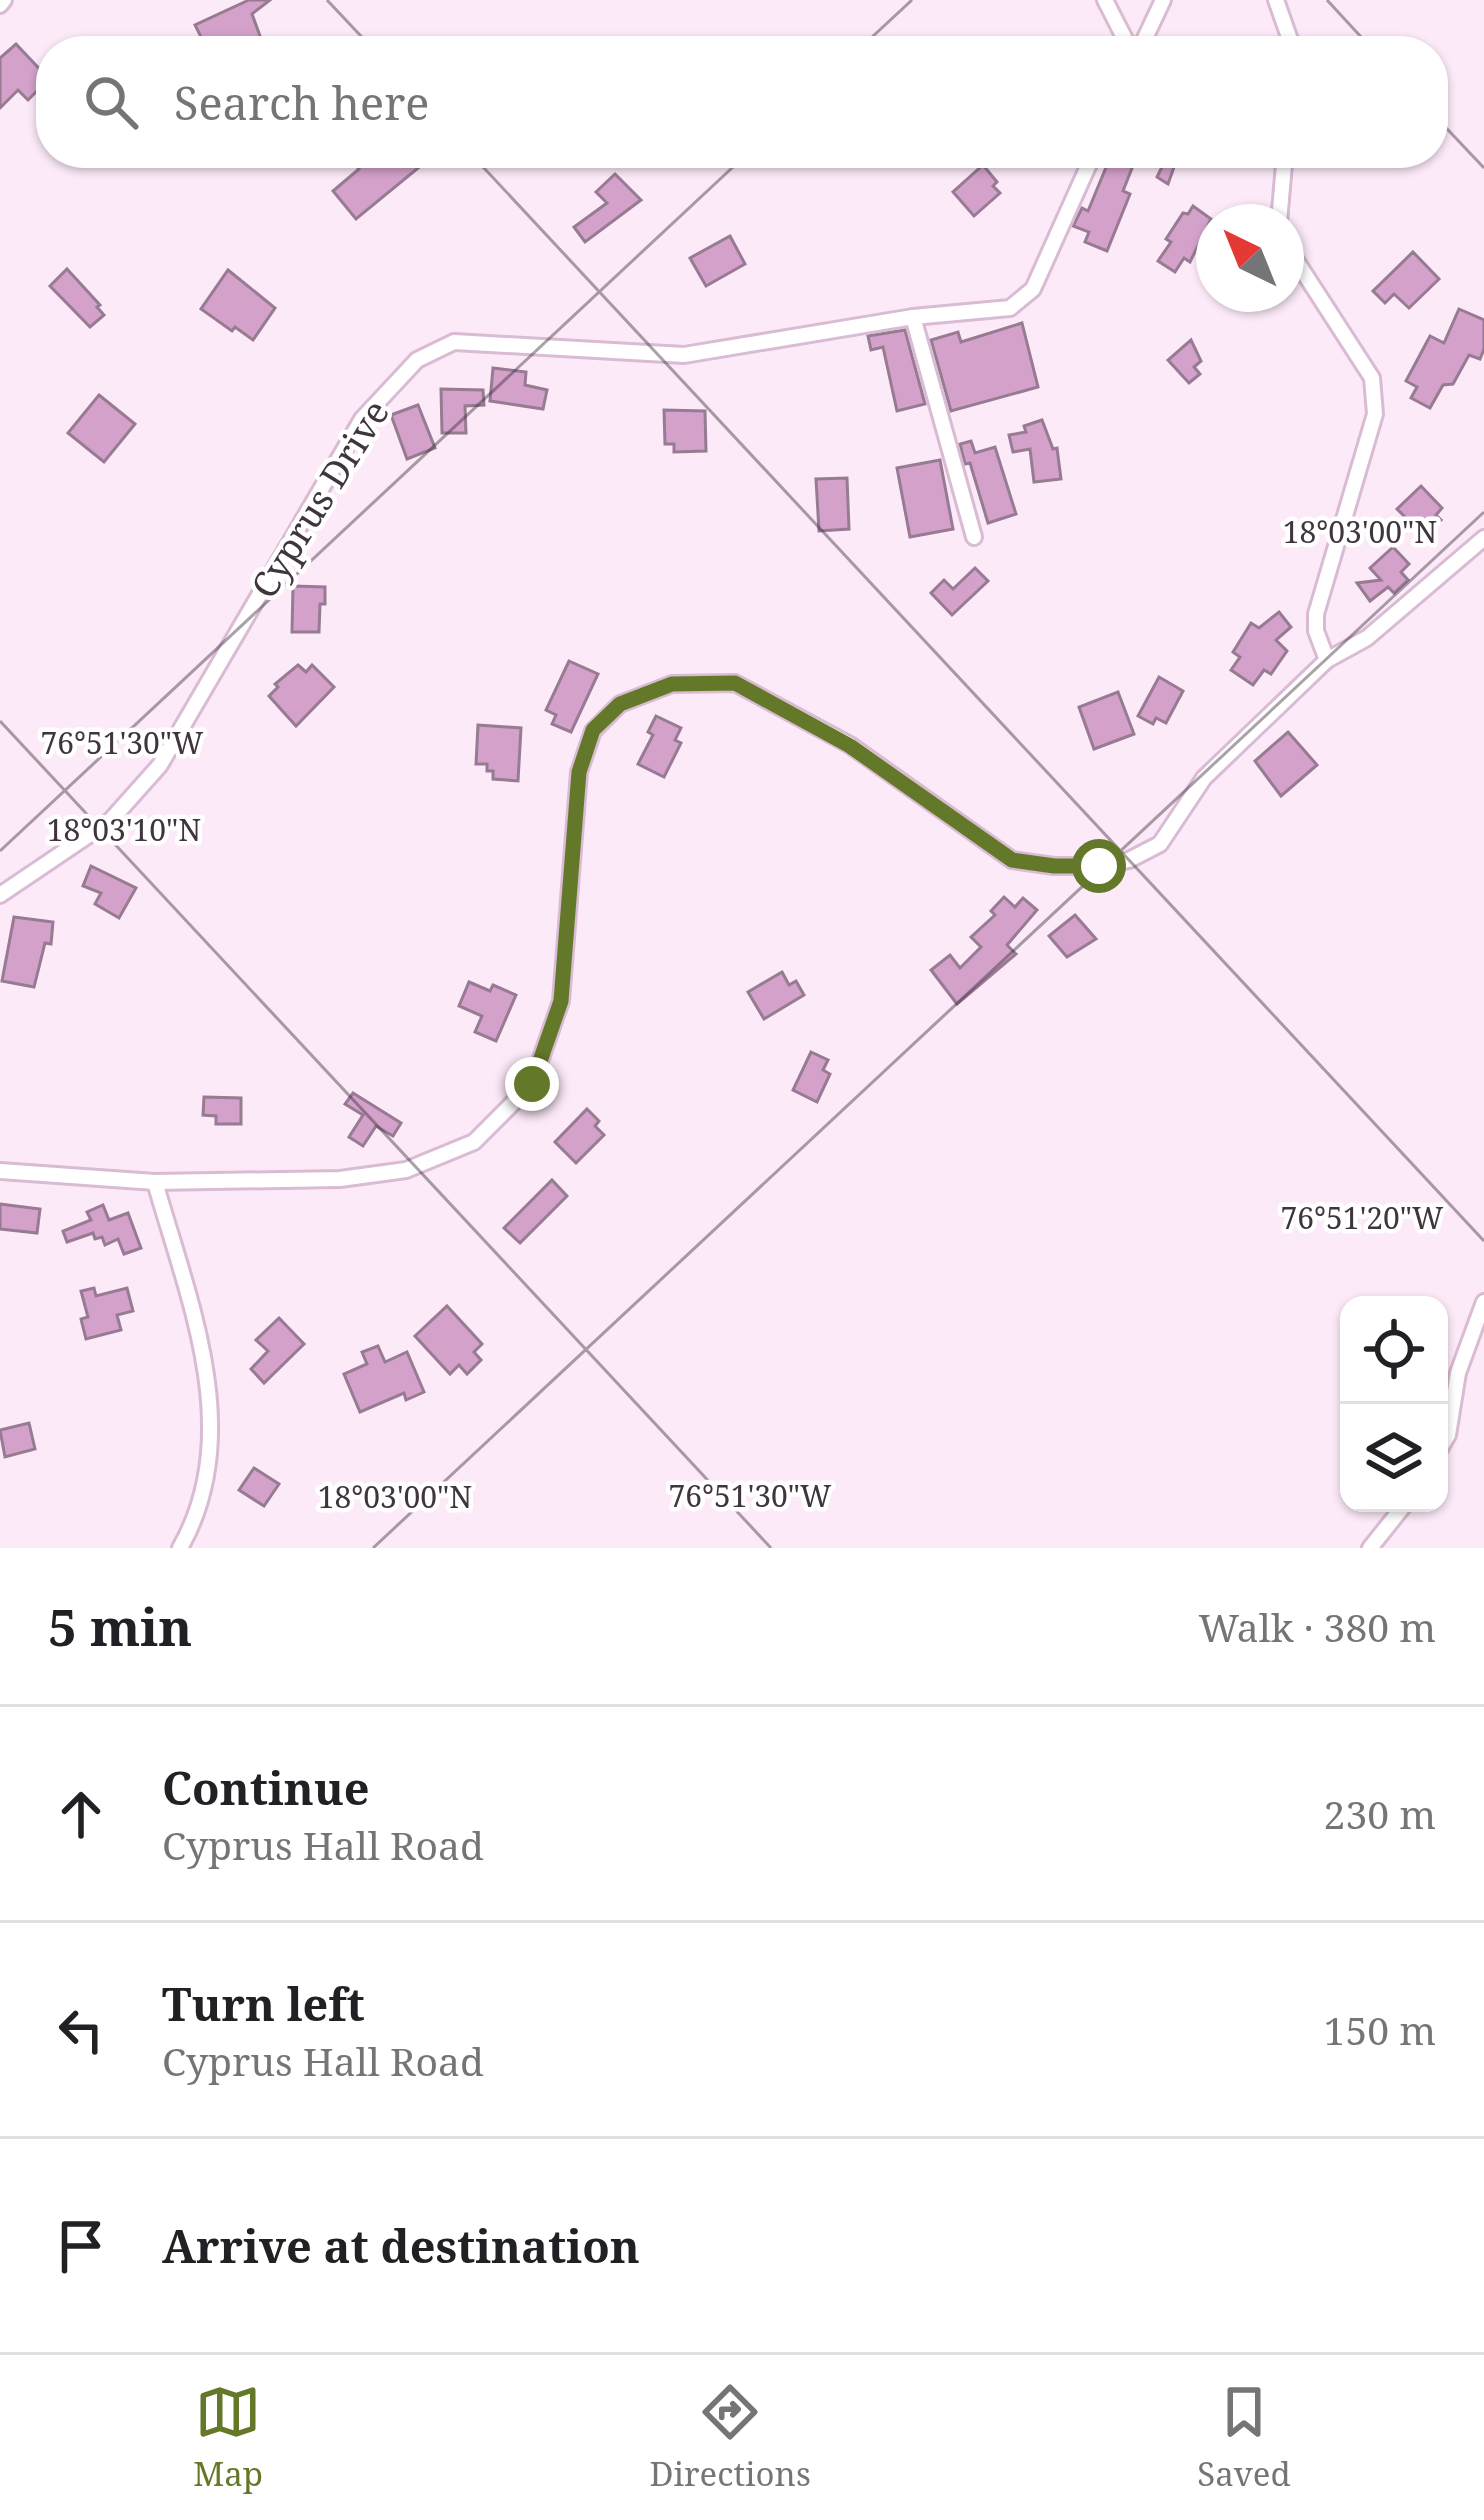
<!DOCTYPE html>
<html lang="en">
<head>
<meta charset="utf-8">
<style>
	body { margin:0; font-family:"Noto Serif",serif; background:#f6f6f6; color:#202124 }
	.controls { position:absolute; right:36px; bottom:36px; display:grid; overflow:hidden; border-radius:24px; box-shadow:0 3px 9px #0004 }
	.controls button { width:108px; height:108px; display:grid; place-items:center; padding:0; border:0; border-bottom:3px solid #e0e0e0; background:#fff; color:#202124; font:60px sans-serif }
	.compass { position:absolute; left:1196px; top:204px; width:108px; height:108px; border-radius:50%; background:#fff; box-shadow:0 3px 9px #0004; rotate:317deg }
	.stop { position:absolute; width:36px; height:36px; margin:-27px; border:9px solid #637829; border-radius:50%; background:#fff }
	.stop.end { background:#637829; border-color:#fff; box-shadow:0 3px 12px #0008 }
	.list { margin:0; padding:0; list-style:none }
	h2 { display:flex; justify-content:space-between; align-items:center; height:156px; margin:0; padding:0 48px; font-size:51px }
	h2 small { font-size:39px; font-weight:400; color:#757577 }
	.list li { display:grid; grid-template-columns:78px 1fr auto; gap:36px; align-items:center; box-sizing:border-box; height:216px; padding:0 48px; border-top:3px solid #e0e0e0 }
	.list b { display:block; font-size:45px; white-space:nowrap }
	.list p { margin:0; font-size:39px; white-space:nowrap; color:#757577 }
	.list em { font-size:39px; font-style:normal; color:#757577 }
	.icon { flex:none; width:66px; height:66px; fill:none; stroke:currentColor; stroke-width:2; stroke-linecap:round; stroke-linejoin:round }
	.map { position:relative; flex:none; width:1484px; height:1548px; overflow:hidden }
	.search { position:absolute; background:#fff; box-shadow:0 3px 9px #0004; left:36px; right:36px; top:36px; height:132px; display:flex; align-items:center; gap:30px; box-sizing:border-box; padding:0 42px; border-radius:48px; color:#757577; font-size:45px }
	.sheet { height:804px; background:#fff }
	nav { display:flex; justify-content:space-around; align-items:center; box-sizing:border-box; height:168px; border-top:3px solid #e0e0e0; background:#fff; font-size:33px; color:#757577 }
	nav a { display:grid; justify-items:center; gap:6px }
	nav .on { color:#637829 }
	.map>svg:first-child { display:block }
	.building { fill:#d3a1ca; stroke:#977b92; stroke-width:3 }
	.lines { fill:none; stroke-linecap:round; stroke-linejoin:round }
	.minor-casing { stroke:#d9bbd3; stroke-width:20 }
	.minor { stroke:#fff; stroke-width:14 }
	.route { stroke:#637829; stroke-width:15 }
	.ticks { fill:none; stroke:#40343e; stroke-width:3; stroke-opacity:0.45 }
	.labels { text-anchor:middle; stroke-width:9; stroke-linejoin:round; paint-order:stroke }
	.street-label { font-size:36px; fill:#40343e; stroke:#fff }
	.ticks-label { font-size:30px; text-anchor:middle; fill:#40343e; stroke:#fff; stroke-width:9; stroke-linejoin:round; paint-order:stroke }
</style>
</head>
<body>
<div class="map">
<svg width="1484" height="1548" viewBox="0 0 1484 1548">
	<rect width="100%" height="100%" fill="#fdeaf9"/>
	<g class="building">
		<polygon points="249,0 270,0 252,14 264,47 254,51 208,51 195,25"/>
		<polygon points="16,44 49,79 28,100 18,90 0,108 0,58"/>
		<polygon points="366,153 383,153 388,159 394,153 414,153 423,164 356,219 333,191 359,169 354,163"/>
		<polygon points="1112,153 1179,153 1168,184 1157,177 1162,167 1136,158 1123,191 1130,194 1107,251 1085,242 1089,232 1073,226 1082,208 1088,211"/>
		<polygon points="983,165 997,182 993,186 1000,193 974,216 953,192"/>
		<polygon points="615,174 641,200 585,242 574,227 607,203 596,192"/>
		<polygon points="1193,206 1211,219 1190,262 1184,258 1175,272 1158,261 1171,242 1166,239 1183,213 1188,214"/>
		<polygon points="730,236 745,264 706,286 690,258"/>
		<polygon points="1413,252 1439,279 1409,308 1394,294 1385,303 1373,291"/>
		<polygon points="67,269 100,305 97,307 104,315 90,327 50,286"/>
		<polygon points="228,270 275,308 253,340 235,327 232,331 201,309"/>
		<polygon points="1459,309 1484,320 1484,349 1480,359 1469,355 1453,384 1443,385 1430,408 1411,398 1417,387 1406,381 1430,336 1444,343"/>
		<polygon points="1022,323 1038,387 951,411 931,340 958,332 961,342"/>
		<polygon points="905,330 925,404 897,411 883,347 871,350 868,336"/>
		<polygon points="1191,340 1201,361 1194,367 1200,374 1189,383 1168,360"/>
		<polygon points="493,368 526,372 525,385 547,390 543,409 490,401"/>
		<polygon points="441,389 483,390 484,405 465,406 466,433 442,433"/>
		<polygon points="99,395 135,424 104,462 68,433"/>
		<polygon points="418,405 435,448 407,459 391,415"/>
		<polygon points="664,410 705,411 706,451 674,452 674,444 665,444"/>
		<polygon points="1042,420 1053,449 1057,448 1061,479 1034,482 1030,449 1013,452 1009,435 1026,432 1024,426"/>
		<polygon points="971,441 975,453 995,447 1016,514 988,523 970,463 965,464 960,444"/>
		<polygon points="940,460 953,529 910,537 897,468"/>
		<polygon points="847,478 849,529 819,531 816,479"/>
		<polygon points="1421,486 1442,508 1436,515 1441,520 1427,533 1422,528 1419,531 1397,509"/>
		<polygon points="1393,547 1409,564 1401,572 1408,580 1394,593 1388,587 1370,601 1357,583 1381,580 1370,568"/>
		<polygon points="975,568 988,581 952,615 931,593 944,580 953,589"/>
		<polygon points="293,586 325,587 325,604 320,604 319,632 292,632"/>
		<polygon points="1279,612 1291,627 1276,640 1287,651 1271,674 1264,670 1253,685 1231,670 1240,657 1233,652 1251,623 1259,628"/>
		<polygon points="569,661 598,674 571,732 552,724 556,715 546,710"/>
		<polygon points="298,665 306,672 312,665 334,687 296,726 269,696 278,687 275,684"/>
		<polygon points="1159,677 1183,691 1166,723 1156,718 1153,724 1138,716"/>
		<polygon points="1118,692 1134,734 1094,749 1079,707"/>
		<polygon points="656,716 681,728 675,740 681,743 664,777 638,764 653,735 648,732"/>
		<polygon points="478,725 521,728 518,781 493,779 493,771 487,771 487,764 476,764"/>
		<polygon points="1288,732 1317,765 1281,796 1255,761"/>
		<polygon points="91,866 136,888 119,918 95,904 101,893 83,886"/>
		<polygon points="1004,897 1015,907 1023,898 1037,910 1007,945 1016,954 957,1004 931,970 950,955 960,968 981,947 971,937 995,915 991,911"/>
		<polygon points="1075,915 1096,939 1067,957 1049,936"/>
		<polygon points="14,917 53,922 51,944 45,943 34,987 2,981"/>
		<polygon points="782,972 789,985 796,981 804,995 764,1019 748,992"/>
		<polygon points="469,982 490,991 493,985 516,995 496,1041 475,1032 482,1016 459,1006"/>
		<polygon points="811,1052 828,1060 823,1070 830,1074 817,1102 793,1090"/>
		<polygon points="353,1093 401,1123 393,1136 376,1126 363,1146 349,1137 363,1115 345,1104"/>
		<polygon points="204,1097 241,1098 241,1124 216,1124 216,1116 203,1115"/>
		<polygon points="587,1109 599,1121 595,1126 604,1135 576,1163 555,1142"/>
		<polygon points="552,1180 567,1196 520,1243 504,1228"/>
		<polygon points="0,1204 40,1209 37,1233 0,1229"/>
		<polygon points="103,1205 109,1220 128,1213 141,1248 124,1254 118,1239 105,1245 102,1237 95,1239 93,1233 67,1242 63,1231 91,1220 87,1212"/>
		<polygon points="94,1288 96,1296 127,1288 133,1311 117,1315 121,1330 86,1339 81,1319 88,1317 81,1291"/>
		<polygon points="447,1306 482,1344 474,1352 481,1360 467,1374 459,1365 450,1374 415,1336"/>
		<polygon points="279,1318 304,1344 264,1383 251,1369 268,1351 256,1340"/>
		<polygon points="378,1346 385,1362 407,1352 424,1392 406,1400 404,1393 360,1412 344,1374 367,1364 362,1352"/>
		<polygon points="29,1423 35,1449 5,1457 0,1430"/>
		<polygon points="254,1468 279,1484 264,1506 239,1490"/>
	</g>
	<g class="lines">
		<g class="minor-casing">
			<g id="minor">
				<polyline points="1105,0 1131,51"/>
				<polyline points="1276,0 1294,51"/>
				<polyline points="0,5 4,0"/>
				<polyline points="1139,51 1163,0"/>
				<polyline points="1279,222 1285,153"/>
				<polyline points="1286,245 1372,378 1375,414 1316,614 1316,631 1327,660 1367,638 1484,538"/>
				<polyline points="913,317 974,537"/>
				<polyline points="0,895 111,820 160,765 362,419 417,360 454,342 684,355 913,317 1010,308 1033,289 1094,153"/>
				<polyline points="0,1171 155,1182 340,1179 406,1170 474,1142 532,1084 561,1001 579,772 593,731 620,704 672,684 735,683 850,745 1012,860 1054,866 1099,866 1129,860 1160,844 1204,778 1327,660"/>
				<path d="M155,1182C188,1299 246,1433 180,1548"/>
				<polyline points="1439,1450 1448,1435 1458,1373 1484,1302"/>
				<polyline points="1370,1548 1406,1503"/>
			</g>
		</g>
		<use href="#minor" class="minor"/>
	</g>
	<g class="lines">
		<polyline class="route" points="532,1084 561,1001 579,772 593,730 620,704 672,684 735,683 850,746 1012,860 1054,866 1099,866"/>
	</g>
	<path class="ticks" d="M327,0L375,51M1327,0L1374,51M857,51L912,0M1433,114L1484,168M470,153L1484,1241M0,721L771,1548M0,851L748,153M373,1548L1484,512"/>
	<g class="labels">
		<g class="street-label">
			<text transform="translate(320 499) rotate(-58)" y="13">Cyprus Drive</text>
		</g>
	</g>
	<g class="ticks-label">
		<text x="1360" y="543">18°03'00"N</text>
		<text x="122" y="754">76°51'30"W</text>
		<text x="124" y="841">18°03'10"N</text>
		<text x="1362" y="1229">76°51'20"W</text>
		<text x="750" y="1507">76°51'30"W</text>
		<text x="395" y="1508">18°03'00"N</text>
	</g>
</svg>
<div class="controls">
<button><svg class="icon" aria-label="locate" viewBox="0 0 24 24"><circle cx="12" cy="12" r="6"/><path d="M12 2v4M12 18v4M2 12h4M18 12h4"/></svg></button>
<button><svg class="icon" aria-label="layers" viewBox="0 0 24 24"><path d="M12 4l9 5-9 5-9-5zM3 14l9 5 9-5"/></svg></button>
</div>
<svg class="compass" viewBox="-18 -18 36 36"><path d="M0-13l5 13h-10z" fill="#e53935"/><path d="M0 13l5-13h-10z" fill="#757577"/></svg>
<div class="stop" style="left:1099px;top:866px"></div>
<div class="stop end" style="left:532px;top:1084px"></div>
<div class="search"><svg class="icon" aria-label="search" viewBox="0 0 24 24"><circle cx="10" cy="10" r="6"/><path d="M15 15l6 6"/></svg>Search here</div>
</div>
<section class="sheet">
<h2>5 min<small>Walk · 380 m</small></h2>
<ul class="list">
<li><svg class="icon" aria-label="ahead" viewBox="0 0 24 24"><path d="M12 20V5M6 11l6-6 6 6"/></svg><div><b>Continue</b><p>Cyprus Hall Road</p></div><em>230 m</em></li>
<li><svg class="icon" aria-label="left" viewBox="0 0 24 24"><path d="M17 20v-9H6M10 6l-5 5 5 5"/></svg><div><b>Turn left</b><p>Cyprus Hall Road</p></div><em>150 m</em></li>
<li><svg class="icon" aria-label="arrive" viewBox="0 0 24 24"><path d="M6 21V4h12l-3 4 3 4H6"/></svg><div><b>Arrive at destination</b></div></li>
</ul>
</section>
<nav>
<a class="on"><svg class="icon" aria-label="map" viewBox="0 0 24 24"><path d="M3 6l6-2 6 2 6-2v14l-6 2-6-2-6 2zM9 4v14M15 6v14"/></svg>Map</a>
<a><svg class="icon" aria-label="directions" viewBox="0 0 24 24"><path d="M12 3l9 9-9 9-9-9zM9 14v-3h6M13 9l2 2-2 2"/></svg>Directions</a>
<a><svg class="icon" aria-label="saved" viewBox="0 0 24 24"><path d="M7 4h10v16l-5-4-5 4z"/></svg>Saved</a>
</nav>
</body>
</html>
